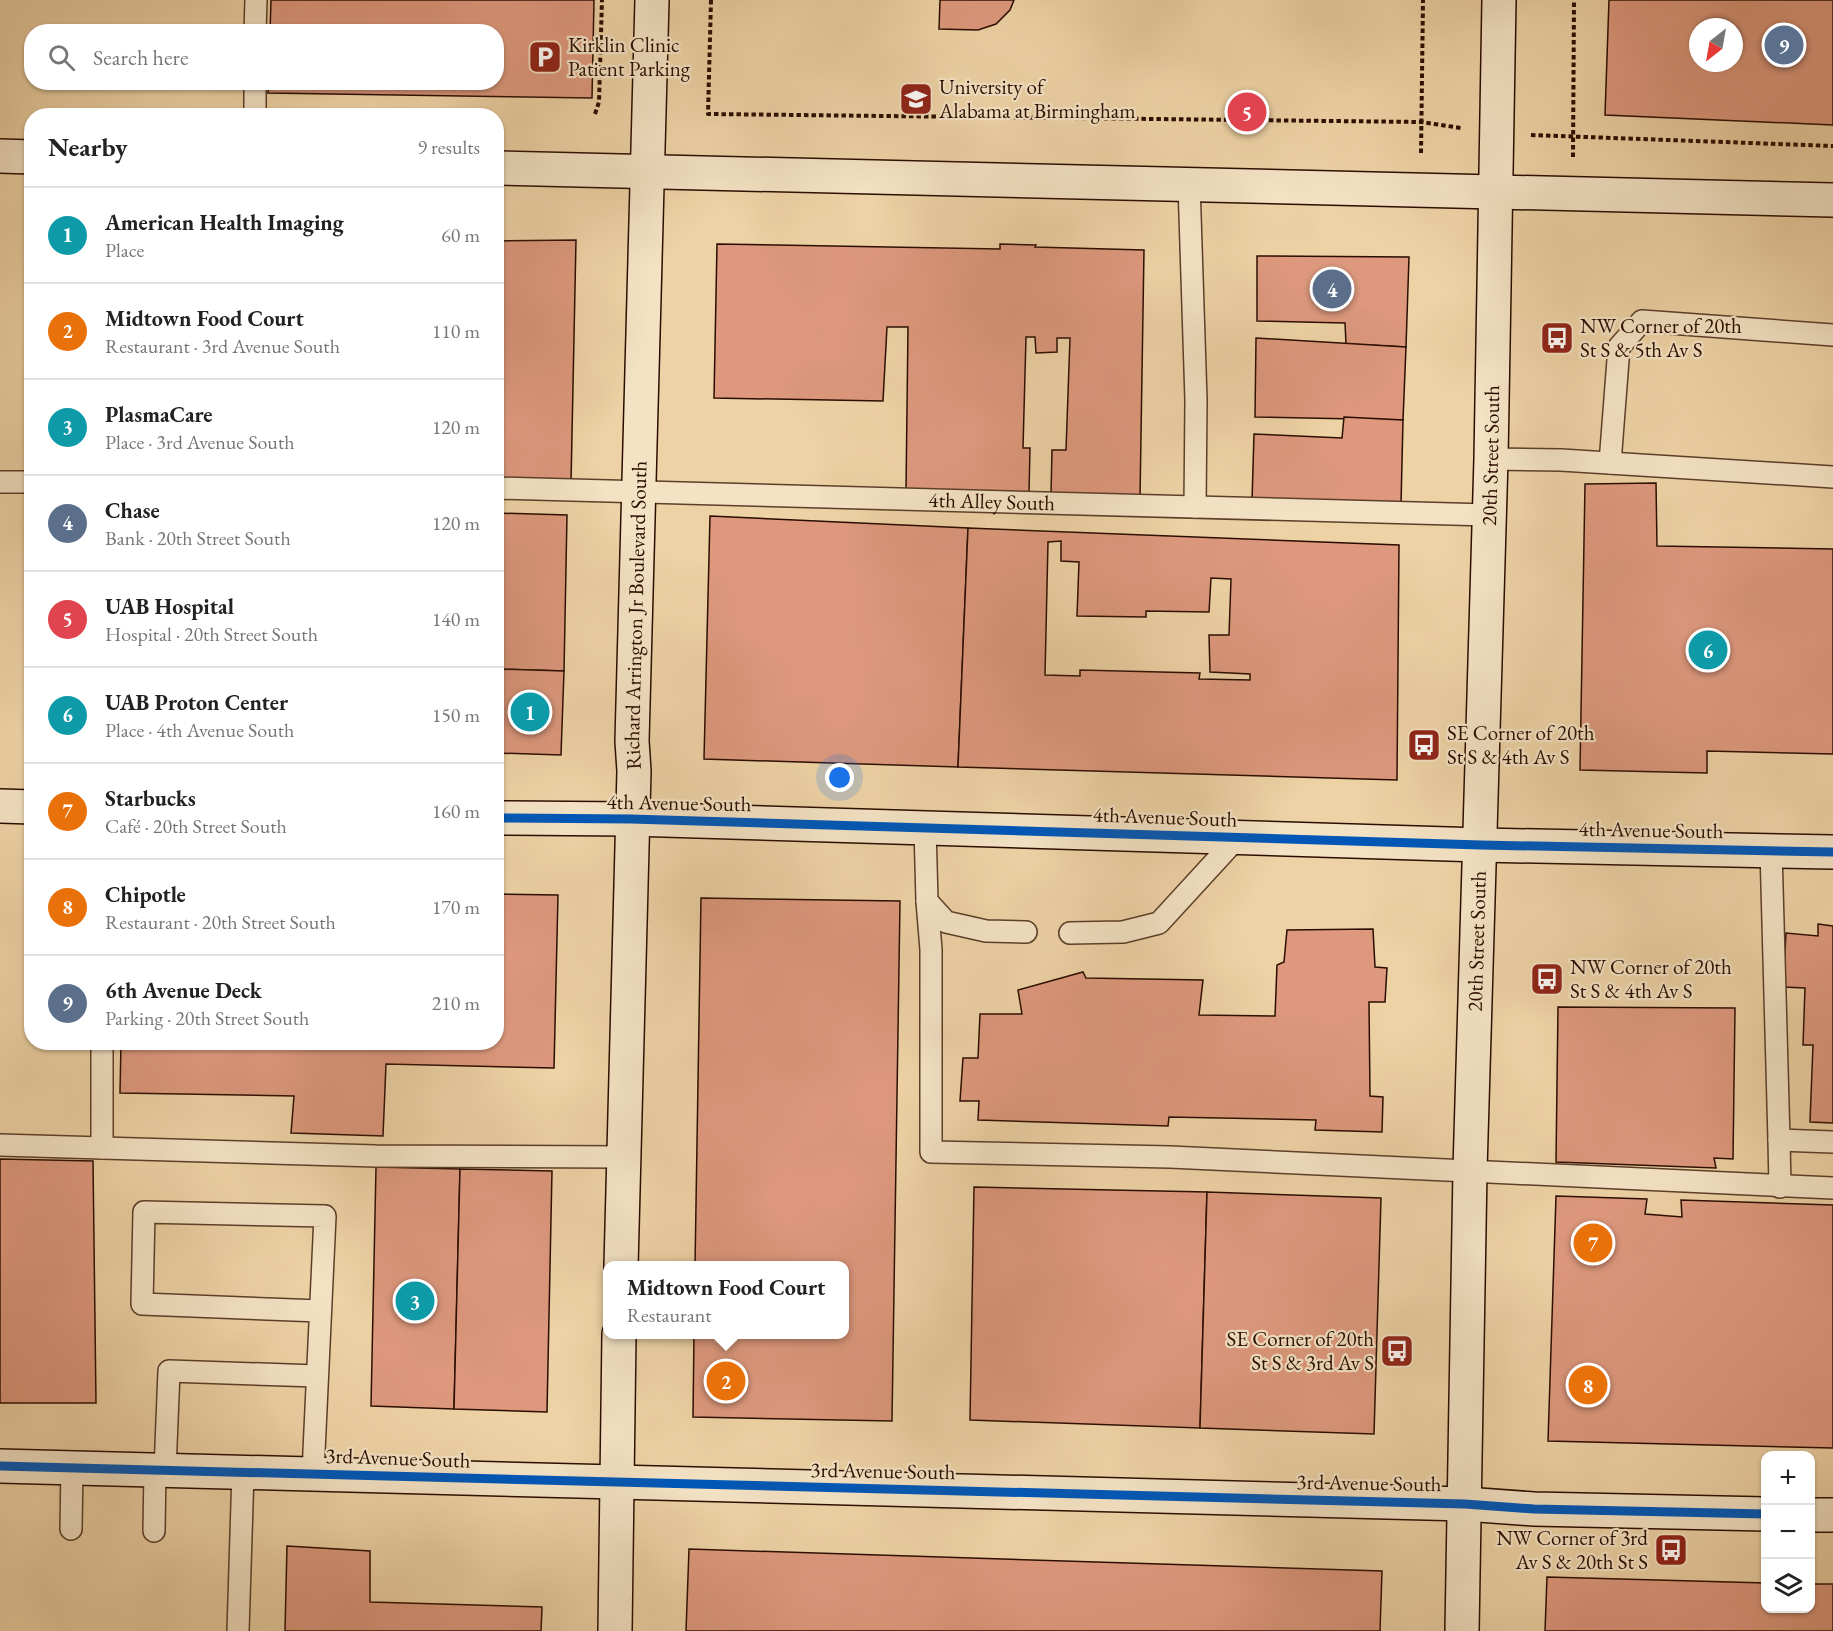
<!DOCTYPE html>
<html lang="en">
<head>
<meta charset="utf-8">
<style>
	body { margin:0; font-family:"EB Garamond",serif; background:#f6f6f6; color:#222 }
	.controls { position:absolute; right:18px; bottom:18px; display:grid; overflow:hidden; border-radius:12px; box-shadow:0 2px 4px #0004 }
	.controls button { width:54px; height:54px; display:grid; place-items:center; padding:0; border:0; border-bottom:2px solid #e0e0e0; background:#fff; color:#222; font:30px sans-serif }
	.compass { position:absolute; left:1689px; top:18px; width:54px; height:54px; border-radius:50%; background:#fff; box-shadow:0 2px 4px #0004; rotate:211deg }
	.you { position:absolute; left:840px; top:778px; width:21px; height:21px; margin:-15px; border:4px solid #fff; border-radius:50%; background:#1a73e8; box-shadow:0 0 0 9px #1a73e833 }
	.badge { display:grid; place-items:center; width:39px; height:39px; border-radius:50%; background:#ea580c; color:#fff; font-size:20px; font-weight:700 }
	.pin { position:absolute; translate:-50% -50%; border:3px solid #fff; box-shadow:0 2px 6px #0006 }
	.popup { position:absolute; left:603px; top:1261px; width:246px; height:78px; box-sizing:border-box; display:grid; place-content:center; border-radius:12px; background:#fff; filter:drop-shadow(0 2px 4px #0005); font-size:20px; white-space:nowrap; color:#767676 }
	.popup b { font-size:22px; color:#222 }
	.popup::after { content:''; position:absolute; left:50%; top:100%; margin-left:-12px; border:12px solid transparent; border-top-color:#fff }
	.list { margin:0; padding:0; list-style:none }
	h2 { display:flex; justify-content:space-between; align-items:center; height:78px; margin:0; padding:0 24px; font-size:26px }
	h2 small { font-size:20px; font-weight:400; color:#767676 }
	.list li { display:grid; grid-template-columns:39px 1fr auto; gap:18px; align-items:center; box-sizing:border-box; height:96px; padding:0 24px; border-top:2px solid #e0e0e0 }
	.list b { display:block; font-size:22px; white-space:nowrap }
	.list p { margin:0; font-size:20px; white-space:nowrap; color:#767676 }
	.list em { font-size:20px; font-style:normal; color:#767676 }
	.icon { flex:none; width:33px; height:33px; fill:none; stroke:currentColor; stroke-width:2; stroke-linecap:round; stroke-linejoin:round }
	.map { position:relative; flex:none; width:1833px; height:1631px; overflow:hidden }
	.search { position:absolute; background:#fff; box-shadow:0 2px 4px #0004; left:24px; top:24px; width:480px; height:66px; display:flex; align-items:center; gap:15px; box-sizing:border-box; padding:0 21px; border-radius:24px; color:#767676; font-size:22px }
	.panel { position:absolute; background:#fff; box-shadow:0 2px 4px #0004; left:24px; top:108px; width:480px; height:942px; border-radius:24px }
	.map>svg:first-child { display:block }
	.building { fill:#dd987d; stroke:#2b0d00; stroke-width:1.5; fill-rule:evenodd }
	.lines { fill:none; stroke-linecap:round; stroke-linejoin:round }
	.lane-casing { stroke:#5c3e29; stroke-width:24 }
	.secondary-casing { stroke:#2b0d00; stroke-width:36 }
	.path { stroke:#2b0d00; stroke-width:4; stroke-dasharray:4.5 3; stroke-linecap:butt }
	.lane { stroke:#f3e2c4; stroke-width:21 }
	.secondary { stroke:#f3e2c4; stroke-width:33 }
	.cycleway-casing { stroke:#f3e2c4; stroke-width:13 }
	.cycleway { stroke:#0057b8; stroke-width:9 }
	.labels { text-anchor:middle; stroke-width:4.5; stroke-linejoin:round; paint-order:stroke }
	.poi-label { font-size:21px; fill:#2b0d00; stroke:#f3e2c4; text-anchor:start }
	.street-label { font-size:21px; fill:#2b0d00; stroke:#f3e2c4 }
</style>
</head>
<body>
<div class="map">
<svg width="1833" height="1631" viewBox="0 0 1833 1631">
	<rect width="100%" height="100%" fill="#edd2a5"/>
	<filter id="stains"><feTurbulence type="fractalNoise" baseFrequency=".00333" numOctaves="4"/><feColorMatrix values="0 0 0 0 .2 0 0 0 0 .09 0 0 0 0 .02 0 0 0 .5 -.17"/></filter>
	<radialGradient id="worn" r=".72"><stop offset=".6" stop-color="#630" stop-opacity="0"/><stop offset="1" stop-color="#630" stop-opacity=".3"/></radialGradient>
	<g class="building">
		<polygon points="271,0 594,0 592,98 268,93 269,82 496,82 496,32 270,32"/>
		<polygon points="940,0 1014,0 1010,10 996,24 978,30 939,29"/>
		<path d="M1609,0H1833V125L1605,115ZM1698,27H1734V63H1698Z"/>
		<polygon points="576,240 571,483 496,480 496,241"/>
		<polygon points="717,244 1000,249 1000,244 1036,245 1035,247 1144,250 1140,497 1051,494 1052,450 1066,450 1070,338 1057,338 1057,352 1036,353 1035,337 1026,337 1023,448 1030,448 1029,493 906,490 908,327 887,327 883,401 714,398"/>
		<polygon points="1257,256 1409,257 1406,347 1346,344 1345,323 1257,321"/>
		<polygon points="1256,338 1406,347 1403,420 1255,417"/>
		<polygon points="1344,417 1403,420 1401,505 1252,501 1254,434 1342,438"/>
		<polygon points="1656,483 1657,546 1833,549 1833,754 1707,751 1707,773 1580,770 1585,484"/>
		<polygon points="496,513 567,515 564,671 496,669"/>
		<polygon points="710,516 968,528 958,767 704,759"/>
		<path d="M968,528L1399,545L1397,780L958,767ZM1061,541V561L1079,562L1077,616L1146,617V611L1209,612L1211,578L1231,579L1229,635H1209L1210,672L1250,674V680L1199,679L1200,673L1080,670V676L1045,675L1048,542Z"/>
		<polygon points="496,669 564,671 561,755 496,753"/>
		<polygon points="496,894 558,895 554,1068 386,1064 383,1136 291,1133 294,1096 120,1093 121,1042 496,1042"/>
		<polygon points="701,898 900,901 892,1421 693,1417 694,1334 844,1334 844,1266 695,1266"/>
		<polygon points="1818,924 1833,926 1833,1123 1810,1122 1813,1045 1803,1045 1805,988 1783,987 1786,933 1818,936"/>
		<polygon points="1373,929 1375,967 1387,968 1385,1002 1369,1002 1370,1096 1383,1097 1382,1132 1315,1130 1316,1120 1169,1117 1168,1126 978,1120 979,1101 960,1101 963,1058 978,1058 980,1014 1022,1014 1018,990 1083,972 1086,978 1203,980 1199,1015 1275,1016 1277,965 1284,962 1287,930"/>
		<polygon points="1558,1007 1735,1008 1733,1159 1714,1158 1716,1168 1556,1162"/>
		<polygon points="0,1159 93,1161 96,1403 0,1403"/>
		<polygon points="376,1167 460,1169 454,1409 371,1406"/>
		<polygon points="460,1169 552,1171 547,1412 454,1409"/>
		<polygon points="974,1187 1207,1192 1200,1428 970,1420"/>
		<polygon points="1207,1192 1381,1198 1374,1434 1200,1428"/>
		<polygon points="1556,1196 1647,1199 1645,1214 1682,1217 1681,1200 1833,1205 1833,1448 1548,1441"/>
		<polygon points="287,1546 370,1551 370,1602 542,1607 541,1631 285,1631"/>
		<polygon points="689,1549 1382,1571 1380,1631 686,1631"/>
		<polygon points="1547,1577 1766,1583 1766,1608 1810,1608 1810,1584 1833,1584 1833,1631 1545,1631"/>
	</g>
	<g class="lines">
		<g class="lane-casing">
			<g id="lane">
				<polyline points="255,32 256,0"/>
				<polyline points="255,82 255,116"/>
				<polyline points="1189,184 1196,400 1195,507"/>
				<polyline points="1491,459 1561,460 1833,477"/>
				<polyline points="1610,463 1619,347 1642,321 1833,335"/>
				<polyline points="0,482 32,482"/>
				<path id="s1" d="M496,488L1488,515"/>
				<polyline points="925,828 927,901 946,922 986,931 1026,932"/>
				<polyline points="1771,850 1779,1140"/>
				<polyline points="927,901 931,950 931,1152 1170,1157 1833,1188"/>
				<polyline points="1070,933 1123,932 1159,923 1237,838"/>
				<polyline points="0,1145 376,1156 624,1157"/>
				<polyline points="102,1148 102,1042"/>
				<polyline points="1780,1187 1779,1140 1833,1142"/>
				<polyline points="165,1470 169,1371 317,1376"/>
				<polyline points="313,1473 325,1216 144,1212 142,1304 320,1311"/>
				<polyline points="71,1529 72,1468"/>
				<polyline points="154,1531 155,1470"/>
				<polyline points="238,1631 243,1472"/>
			</g>
		</g>
		<g class="secondary-casing">
			<g id="secondary">
				<polyline points="0,156 32,157"/>
				<polyline points="496,168 1833,200"/>
				<polyline points="0,806 32,807"/>
				<polyline points="496,818 631,819 1481,845 1833,852"/>
				<path id="s2" d="M621,1266L634,771L632,741L652,0"/>
				<polyline points="0,1466 1465,1504 1534,1509 1766,1514"/>
				<polyline points="1810,1515 1833,1515"/>
				<polyline points="615,1631 619,1334"/>
				<path id="s3" d="M1462,1631L1470,1170L1491,459L1499,0"/>
			</g>
		</g>
		<g class="path">
			<polyline points="711,0 708,114 1421,122 1461,128"/>
			<polyline points="595,114 599,102 602,0"/>
			<polyline points="1531,135 1833,146"/>
			<polyline points="1421,153 1423,0"/>
			<polyline points="1573,157 1574,0"/>
		</g>
		<use href="#lane" class="lane"/>
		<use href="#secondary" class="secondary"/>
		<g class="cycleway-casing">
			<g id="cycleway">
				<polyline points="496,818 631,819 1481,845 1833,852"/>
				<polyline points="0,1466 1465,1504 1534,1509 1766,1514"/>
			</g>
		</g>
		<use href="#cycleway" class="cycleway"/>
	</g>
	<defs>
		<g id="parking-square" transform="scale(1.725)"><rect x="-9" y="-9" width="18" height="18" rx="4" fill="#8f2418" stroke="#f3e2c4"/><path d="M-3.5-5.5H1a3.5 3.5 0 0 1 0 7H-1V5.5H-3.5ZM-1-3.4V-.6H.8a1.4 1.4 0 0 0 0-2.8Z" fill="#fff"/></g>
		<g id="university-square" transform="scale(1.725)"><rect x="-9" y="-9" width="18" height="18" rx="4" fill="#8f2418" stroke="#f3e2c4"/><path d="M0-5L7-2L0 1L-7-2ZM-4 1L0 2.5L4 1V4Q0 6-4 4Z" fill="#fff"/></g>
		<g id="bus-square" transform="scale(1.725)"><rect x="-9" y="-9" width="18" height="18" rx="4" fill="#8f2418" stroke="#f3e2c4"/><path d="M-5-6H5V4H4V6H2V4H-2V6H-4V4H-5ZM-3.5-4V0h7V-4ZM-3.5 1.2v1.5H-2V1.2ZM2 1.2v1.5H3.5V1.2Z" fill="#fff"/></g>
	</defs>
	<g fill-rule="evenodd">
		<use href="#parking-square" x="545" y="57"/>
		<use href="#university-square" x="916" y="99"/>
		<use href="#bus-square" x="1557" y="338"/>
		<use href="#bus-square" x="1424" y="745"/>
		<use href="#bus-square" x="1547" y="979"/>
		<use href="#bus-square" x="1397" y="1351"/>
		<use href="#bus-square" x="1671" y="1550"/>
	</g>
	<g class="labels">
		<g class="poi-label">
			<text x="568" y="52">Kirklin Clinic<tspan x="568" dy="24">Patient Parking</tspan></text>
			<text x="939" y="94">University of<tspan x="939" dy="24">Alabama at Birmingham</tspan></text>
			<text x="1580" y="333">NW Corner of 20th<tspan x="1580" dy="24">St S &amp; 5th Av S</tspan></text>
			<text x="1447" y="740">SE Corner of 20th<tspan x="1447" dy="24">St S &amp; 4th Av S</tspan></text>
			<text x="1570" y="974">NW Corner of 20th<tspan x="1570" dy="24">St S &amp; 4th Av S</tspan></text>
			<text x="1374" y="1346" text-anchor="end">SE Corner of 20th<tspan x="1374" dy="24">St S &amp; 3rd Av S</tspan></text>
			<text x="1648" y="1545" text-anchor="end">NW Corner of 3rd<tspan x="1648" dy="24">Av S &amp; 20th St S</tspan></text>
		</g>
		<g class="street-label">
			<text dy="7" stroke="none"><textPath href="#s3" startOffset="1176">20th Street South</textPath></text>
			<text dy="7" stroke="none"><textPath href="#s1" startOffset="496">4th Alley South</textPath></text>
			<text dy="7" stroke="none"><textPath href="#s2" startOffset="651">Richard Arrington Jr Boulevard South</textPath></text>
			<text transform="translate(679 803) rotate(1)" y="7">4th Avenue South</text>
			<text transform="translate(1165 817) rotate(2)" y="7">4th Avenue South</text>
			<text transform="translate(1651 830) rotate(1)" y="7">4th Avenue South</text>
			<text dy="7" stroke="none"><textPath href="#s3" startOffset="690">20th Street South</textPath></text>
			<text transform="translate(398 1458) rotate(2)" y="7">3rd Avenue South</text>
			<text transform="translate(883 1471) rotate(1)" y="7">3rd Avenue South</text>
			<text transform="translate(1369 1483) rotate(1)" y="7">3rd Avenue South</text>
		</g>
	</g>
	<rect width="100%" height="100%" filter="url(#stains)"/>
	<rect width="100%" height="100%" fill="url(#worn)"/>
</svg>
<div class="controls">
<button>+</button>
<button>−</button>
<button><svg class="icon" aria-label="layers" viewBox="0 0 24 24"><path d="M12 4l9 5-9 5-9-5zM3 14l9 5 9-5"/></svg></button>
</div>
<svg class="compass" viewBox="-18 -18 36 36"><path d="M0-13l5 13h-10z" fill="#e53935"/><path d="M0 13l5-13h-10z" fill="#767676"/></svg>
<div class="you"></div>
<div class="pin badge" style="left:530px;top:712px;background:#0f9aa8">1</div>
<div class="pin badge" style="left:726px;top:1381px;background:#e8710a">2</div>
<div class="popup"><b>Midtown Food Court</b>Restaurant</div>
<div class="pin badge" style="left:415px;top:1301px;background:#0f9aa8">3</div>
<div class="pin badge" style="left:1332px;top:289px;background:#5c6f8a">4</div>
<div class="pin badge" style="left:1247px;top:112px;background:#e0444e">5</div>
<div class="pin badge" style="left:1708px;top:650px;background:#0f9aa8">6</div>
<div class="pin badge" style="left:1593px;top:1243px;background:#e8710a">7</div>
<div class="pin badge" style="left:1588px;top:1385px;background:#e8710a">8</div>
<div class="pin badge" style="left:1784px;top:45px;background:#5c6f8a">9</div>
<div class="search"><svg class="icon" aria-label="search" viewBox="0 0 24 24"><circle cx="10" cy="10" r="6"/><path d="M15 15l6 6"/></svg>Search here</div>
<section class="panel">
<h2>Nearby<small>9 results</small></h2>
<ul class="list">
<li><span class="badge" style="background:#0f9aa8">1</span><div><b>American Health Imaging</b><p>Place</p></div><em>60 m</em></li>
<li><span class="badge" style="background:#e8710a">2</span><div><b>Midtown Food Court</b><p>Restaurant · 3rd Avenue South</p></div><em>110 m</em></li>
<li><span class="badge" style="background:#0f9aa8">3</span><div><b>PlasmaCare</b><p>Place · 3rd Avenue South</p></div><em>120 m</em></li>
<li><span class="badge" style="background:#5c6f8a">4</span><div><b>Chase</b><p>Bank · 20th Street South</p></div><em>120 m</em></li>
<li><span class="badge" style="background:#e0444e">5</span><div><b>UAB Hospital</b><p>Hospital · 20th Street South</p></div><em>140 m</em></li>
<li><span class="badge" style="background:#0f9aa8">6</span><div><b>UAB Proton Center</b><p>Place · 4th Avenue South</p></div><em>150 m</em></li>
<li><span class="badge" style="background:#e8710a">7</span><div><b>Starbucks</b><p>Café · 20th Street South</p></div><em>160 m</em></li>
<li><span class="badge" style="background:#e8710a">8</span><div><b>Chipotle</b><p>Restaurant · 20th Street South</p></div><em>170 m</em></li>
<li><span class="badge" style="background:#5c6f8a">9</span><div><b>6th Avenue Deck</b><p>Parking · 20th Street South</p></div><em>210 m</em></li>
</ul>
</section>
</div>
</body>
</html>
